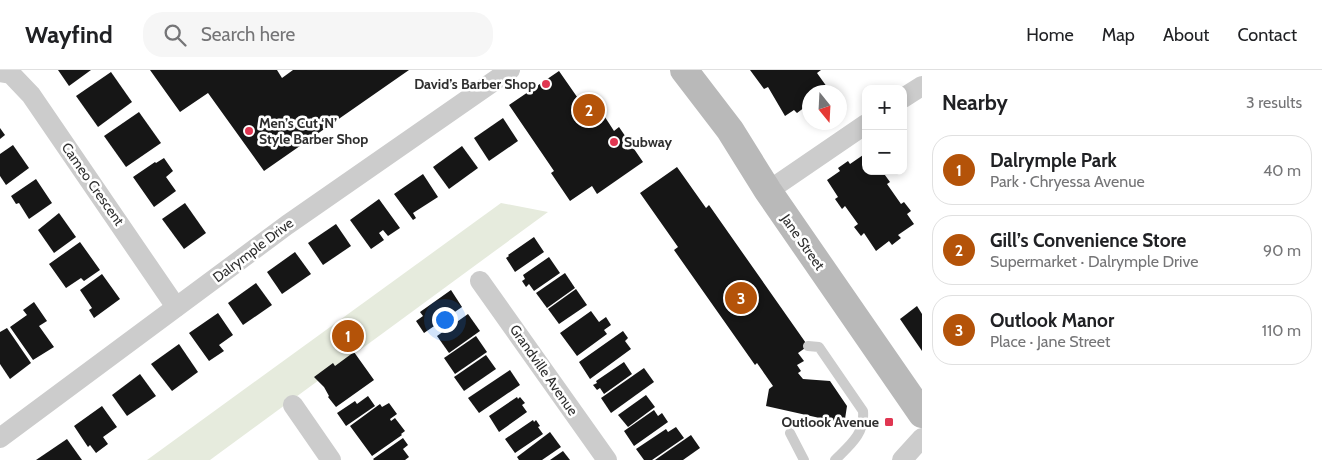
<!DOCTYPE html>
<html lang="en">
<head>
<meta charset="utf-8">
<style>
	body { margin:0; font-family:Cabin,sans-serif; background:#f6f6f6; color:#202124 }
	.controls { position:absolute; right:15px; top:15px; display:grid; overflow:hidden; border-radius:10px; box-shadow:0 2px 8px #0003 }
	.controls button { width:45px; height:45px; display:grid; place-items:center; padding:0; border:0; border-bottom:1px solid #e0e0e0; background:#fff; color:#202124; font:25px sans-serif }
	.compass { position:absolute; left:802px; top:15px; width:45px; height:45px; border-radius:50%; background:#fff; box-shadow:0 2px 8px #0003; rotate:162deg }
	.you { position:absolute; left:444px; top:249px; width:18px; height:18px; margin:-12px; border:4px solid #fff; border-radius:50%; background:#1a73e8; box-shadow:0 0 0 8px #1a73e833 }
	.badge { display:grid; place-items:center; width:32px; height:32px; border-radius:50%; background:#b45309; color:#fff; font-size:16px; font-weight:700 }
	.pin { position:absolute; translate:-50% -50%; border:2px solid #fff; box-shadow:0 1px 5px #0006 }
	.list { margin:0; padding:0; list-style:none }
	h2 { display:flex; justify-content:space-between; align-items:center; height:65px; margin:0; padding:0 20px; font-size:21px }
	h2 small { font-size:16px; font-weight:400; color:#757577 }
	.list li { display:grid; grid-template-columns:32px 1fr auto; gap:15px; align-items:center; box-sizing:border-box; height:70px; margin:0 10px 10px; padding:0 10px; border:1px solid #e0e0e0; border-radius:20px }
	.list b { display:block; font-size:19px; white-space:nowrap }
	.list p { margin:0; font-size:16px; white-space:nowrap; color:#757577 }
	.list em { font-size:16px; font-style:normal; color:#757577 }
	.icon { flex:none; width:28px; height:28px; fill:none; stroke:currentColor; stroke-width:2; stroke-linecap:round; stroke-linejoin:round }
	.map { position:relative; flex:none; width:922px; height:390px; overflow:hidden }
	header { display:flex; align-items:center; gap:30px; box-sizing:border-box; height:70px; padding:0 25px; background:#fff; border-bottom:1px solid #e0e0e0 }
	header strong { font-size:24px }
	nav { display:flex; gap:28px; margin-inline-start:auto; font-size:18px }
	.search { width:350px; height:45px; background:#f6f6f6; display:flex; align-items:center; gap:12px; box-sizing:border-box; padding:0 18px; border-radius:20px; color:#757577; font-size:19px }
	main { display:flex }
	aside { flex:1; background:#fff }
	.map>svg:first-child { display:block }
	.green { fill:#e6ebdd }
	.building { fill:#161616 }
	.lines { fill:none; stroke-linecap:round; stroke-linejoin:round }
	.service { stroke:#ccc; stroke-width:10 }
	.minor { stroke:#ccc; stroke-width:20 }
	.secondary { stroke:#b9b9b9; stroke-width:28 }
	.poi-dot { fill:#e03651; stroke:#fff; stroke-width:2 }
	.labels { text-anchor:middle; stroke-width:5; stroke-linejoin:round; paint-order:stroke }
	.poi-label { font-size:14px; font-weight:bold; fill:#2f2f2f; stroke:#fff; text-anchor:end }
	.street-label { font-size:14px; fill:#2f2f2f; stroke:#fff }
</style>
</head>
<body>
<header>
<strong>Wayfind</strong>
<div class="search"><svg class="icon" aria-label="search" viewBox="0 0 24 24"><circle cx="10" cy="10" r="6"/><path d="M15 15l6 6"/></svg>Search here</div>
<nav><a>Home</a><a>Map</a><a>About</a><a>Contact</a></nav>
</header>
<main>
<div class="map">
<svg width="922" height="390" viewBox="0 0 922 390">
	<rect width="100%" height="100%" fill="#fff"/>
	<polygon class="green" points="501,133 548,142 210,390 147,390"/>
	<g class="building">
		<polygon points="58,0 91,0 69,16"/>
		<polygon points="150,0 277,0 282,8 293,0 409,0 264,101 208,23 180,42"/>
		<polygon points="750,0 821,0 817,3 827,17 819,22 809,22 809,34 797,43 794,40 785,46 768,17 764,19"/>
		<polygon points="559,1 582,34 592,27 614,61 619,57 643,92 597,124 592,116 570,131 551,103 554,101 509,35"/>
		<polygon points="111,2 132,32 98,57 76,26"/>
		<polygon points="139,42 161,73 126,97 104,66"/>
		<polygon points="503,48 518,71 489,91 474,68"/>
		<polygon points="0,58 5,65 0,69"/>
		<polygon points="13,75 29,98 6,115 0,106 0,84"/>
		<polygon points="462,76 478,98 449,119 433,97"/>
		<polygon points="866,83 866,101 882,101 890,112 887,114 901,134 904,132 911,141 907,144 914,154 898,165 901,168 892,175 889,171 876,181 864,163 861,166 854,157 858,154 845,136 842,139 835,129 838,127 827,110 840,101 838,98 848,91 850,94"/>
		<polygon points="164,88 173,101 166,107 176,121 154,137 133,107 155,92 156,93"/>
		<polygon points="677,97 706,138 709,135 808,276 798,283 804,291 797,295 801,301 798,303 803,309 830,311 847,336 845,349 836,348 833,351 766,336 769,319 773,316 757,293 755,295 674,180 678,177 640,123"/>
		<polygon points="423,104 438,127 413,143 416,148 413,150 394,124"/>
		<polygon points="36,109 52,133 29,149 19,133 16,134 11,126"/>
		<polygon points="379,129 400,158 388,166 383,160 379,163 384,170 371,179 350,150"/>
		<polygon points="185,133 206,163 184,179 162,149"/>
		<polygon points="59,143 76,167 54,183 38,160"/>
		<polygon points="336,154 351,176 323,195 308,173"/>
		<polygon points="534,167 544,182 515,202 506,188 509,186 508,185"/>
		<polygon points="80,172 100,200 84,211 81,208 66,218 49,194"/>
		<polygon points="295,182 311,204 282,224 267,202"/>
		<polygon points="549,187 560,203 534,221 529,214 526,217 522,211 525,209 523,205"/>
		<polygon points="565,203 575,218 547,238 536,223"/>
		<polygon points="102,204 120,229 94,248 89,240 92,238 80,220"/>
		<polygon points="256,213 272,235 243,255 228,233"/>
		<polygon points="576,219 587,235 559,254 548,239"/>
		<polygon points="451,220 462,237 424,263 416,251 423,246 420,242"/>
		<polygon points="34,232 47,251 39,256 54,277 33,290 10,257 27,245 23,240"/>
		<polygon points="917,236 922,244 922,281 900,249"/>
		<polygon points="591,241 599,252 606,247 611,255 604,260 607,264 577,286 560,263"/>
		<polygon points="218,243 233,265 219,275 224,281 209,291 189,263"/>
		<polygon points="468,244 480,261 449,283 437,266"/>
		<polygon points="7,258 31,293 10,309 0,294 0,262"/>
		<polygon points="623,261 628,268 625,271 631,279 590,309 579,292"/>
		<polygon points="476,266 487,282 455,304 444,288"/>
		<polygon points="179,274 198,302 172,321 151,294"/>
		<polygon points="354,282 374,310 336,337 328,327 329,326 324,317 314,307 333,293 335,296"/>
		<polygon points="486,285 496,299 464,321 454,307"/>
		<polygon points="624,292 632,304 604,324 600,318 597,320 593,315 597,313 596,311"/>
		<polygon points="644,298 654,312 611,343 601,328"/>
		<polygon points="510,300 520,315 479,343 468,328"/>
		<polygon points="140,304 156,326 127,346 112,325"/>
		<polygon points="646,325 655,337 628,357 618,345"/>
		<polygon points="368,326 375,336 346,356 337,343 355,331 357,334"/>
		<polygon points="517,327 518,329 520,327 525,333 522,335 527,342 499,362 489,346"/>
		<polygon points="389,333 397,344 390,349 391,351 395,348 405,361 401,364 402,365 372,386 350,356 380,334 382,337"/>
		<polygon points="102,336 117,357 103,367 108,374 96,383 90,375 88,377 74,356"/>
		<polygon points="654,340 658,346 662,343 668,352 634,376 624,361"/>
		<polygon points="533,350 534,352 536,350 540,356 538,357 543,364 515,383 505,369"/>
		<polygon points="676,357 684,368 652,390 644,390 636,379 666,359 668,362"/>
		<polygon points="550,362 561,377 542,390 519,390 517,387"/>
		<polygon points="691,365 700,378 683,390 655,390"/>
		<polygon points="403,368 408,375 403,379 409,387 405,390 374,390 373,389"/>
		<polygon points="67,369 82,390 36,390"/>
		<polygon points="563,381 570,390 550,390"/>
	</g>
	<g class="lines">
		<g class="service">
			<path d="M808,276L819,277L863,341C865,364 850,375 835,390"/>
			<polyline points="790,363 804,390"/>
		</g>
		<g class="minor">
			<polyline points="0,2 11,4 31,25 176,237"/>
			<polyline points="903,28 922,16"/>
			<polyline points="768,121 866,54"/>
			<polyline points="480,211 607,390"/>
			<polyline points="293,335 331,390"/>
			<polyline points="0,368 287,155 510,0"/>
			<polyline points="902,390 922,368"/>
		</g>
		<polyline class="secondary" points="684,0 730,60 768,121 922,344"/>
	</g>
	<g class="poi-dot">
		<circle cx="546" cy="14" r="5"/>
		<circle cx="249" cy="61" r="5"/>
		<circle cx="614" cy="72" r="5"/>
		<rect x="884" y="347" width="10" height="10" rx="2.5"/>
	</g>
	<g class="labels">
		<g class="poi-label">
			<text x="536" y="19">David’s Barber Shop</text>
			<text x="259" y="58" text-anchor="start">Men’s Cut ‘N’<tspan x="259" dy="16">Style Barber Shop</tspan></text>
			<text x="624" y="77" text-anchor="start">Subway</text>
			<text x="879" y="357">Outlook Avenue</text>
		</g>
		<g class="street-label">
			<text transform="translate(93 114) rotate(55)" y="5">Cameo Crescent</text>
			<text transform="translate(803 172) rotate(55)" y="5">Jane Street</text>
			<text transform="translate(253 180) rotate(-37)" y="5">Dalrymple Drive</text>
			<text transform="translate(544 300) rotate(55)" y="5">Grandville Avenue</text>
		</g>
	</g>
</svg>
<div class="controls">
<button>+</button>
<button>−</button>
</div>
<svg class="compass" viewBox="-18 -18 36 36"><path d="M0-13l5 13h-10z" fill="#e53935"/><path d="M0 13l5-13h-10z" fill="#757577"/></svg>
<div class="you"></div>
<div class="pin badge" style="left:348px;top:266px">1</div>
<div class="pin badge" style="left:589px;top:40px">2</div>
<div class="pin badge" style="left:741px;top:228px">3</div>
</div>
<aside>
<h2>Nearby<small>3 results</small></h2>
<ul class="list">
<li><span class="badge">1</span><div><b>Dalrymple Park</b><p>Park · Chryessa Avenue</p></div><em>40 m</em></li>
<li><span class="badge">2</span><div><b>Gill’s Convenience Store</b><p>Supermarket · Dalrymple Drive</p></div><em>90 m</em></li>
<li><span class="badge">3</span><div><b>Outlook Manor</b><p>Place · Jane Street</p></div><em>110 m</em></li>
</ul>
</aside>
</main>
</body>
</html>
